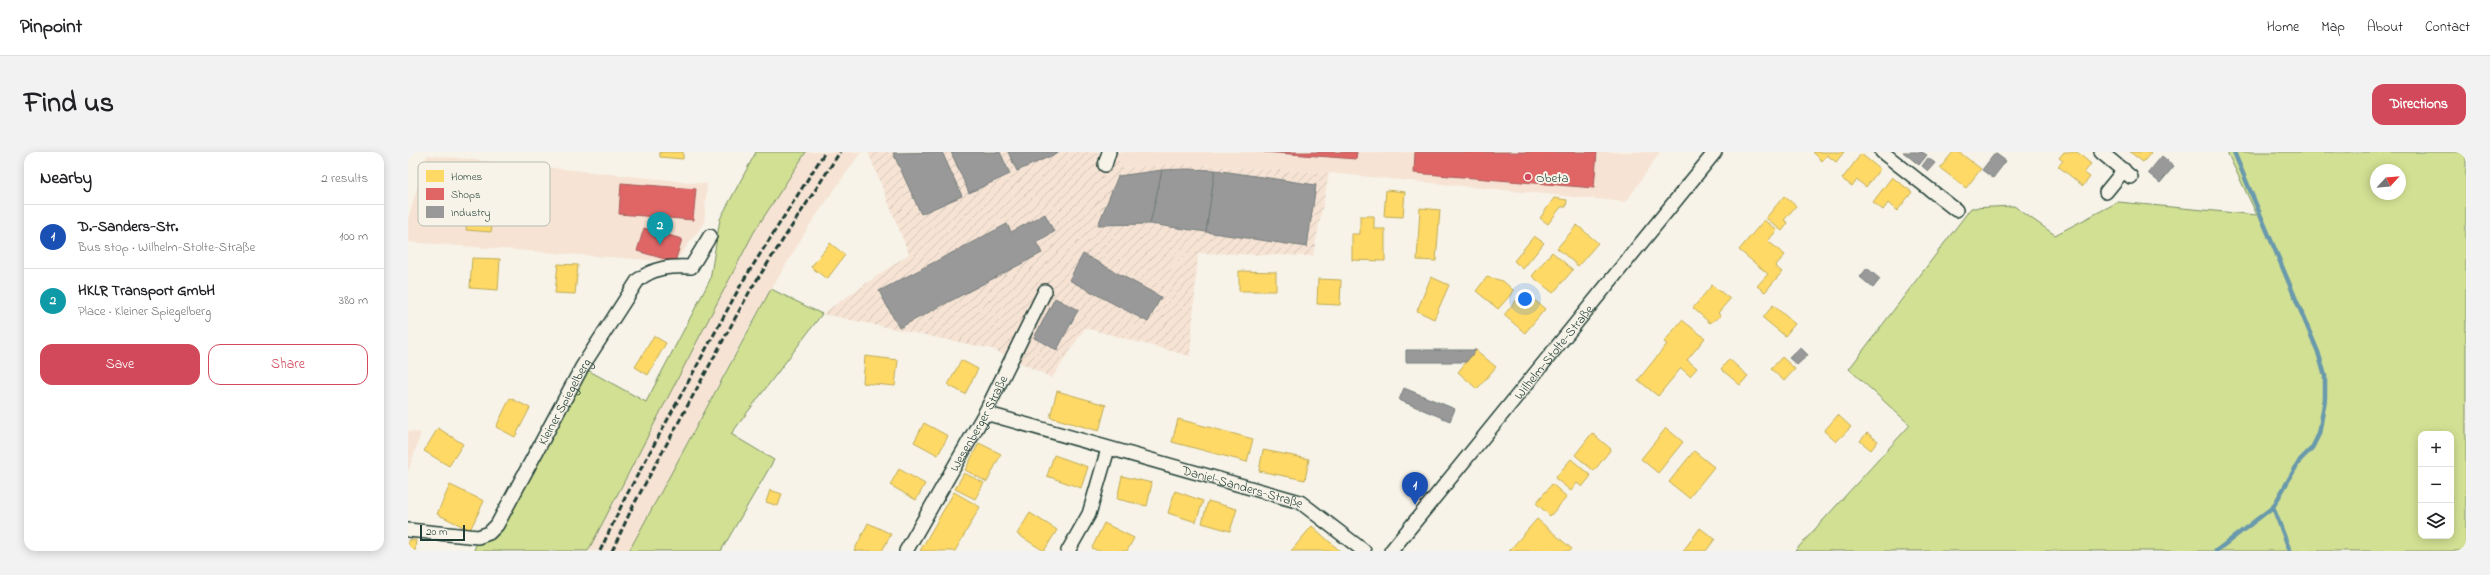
<!DOCTYPE html>
<html lang="en">
<head>
<meta charset="utf-8">
<style>
	body { margin:0; font-family:"Indie Flower",sans-serif; background:#f2f2f2; color:#202124 }
	.controls { position:absolute; right:12px; bottom:12px; display:grid; overflow:hidden; border-radius:8px; box-shadow:0 2px 10px #0003 }
	.controls button { width:36px; height:36px; display:grid; place-items:center; padding:0; border:0; border-bottom:1px solid #e0e0e0; background:#fff; color:#202124; font:20px sans-serif }
	.compass { position:absolute; left:1962px; top:12px; width:36px; height:36px; border-radius:50%; background:#fff; box-shadow:0 2px 10px #0003; rotate:64deg }
	.scale { position:absolute; left:12px; bottom:10px; width:45px; box-sizing:border-box; padding-left:4px; border:2px solid #1f3d34; border-top:0; font-size:11px; line-height:14px; white-space:nowrap; color:#1f3d34; -webkit-text-stroke:3px #f7f3e8; paint-order:stroke }
	.you { position:absolute; left:1117px; top:147px; width:14px; height:14px; margin:-10px; border:3px solid #fff; border-radius:50%; background:#1a73e8; box-shadow:0 0 0 6px #1a73e833 }
	.badge { display:grid; place-items:center; width:26px; height:26px; border-radius:50%; background:#d1495b; color:#fff; font-size:13px; font-weight:700 }
	.pin { position:absolute; translate:-50% -33px; filter:drop-shadow(0 1px 2px #0008) }
	.pin::after { content:''; position:absolute; top:21px; width:14px; height:12px; background:inherit; clip-path:polygon(0 0,100% 0,50% 100%) }
	.list { margin:0; padding:0; list-style:none }
	h2 { display:flex; justify-content:space-between; align-items:center; height:52px; margin:0; padding:0 16px; font-size:17px }
	h2 small { font-size:13px; font-weight:400; color:#757577 }
	.list li { display:grid; grid-template-columns:26px 1fr auto; gap:12px; align-items:center; box-sizing:border-box; height:64px; padding:0 16px; border-top:1px solid #e0e0e0 }
	.list b { display:block; font-size:15px; white-space:nowrap }
	.list p { margin:0; font-size:13px; white-space:nowrap; color:#757577 }
	.list em { font-size:13px; font-style:normal; color:#757577 }
	.actions { display:flex; gap:8px; padding:12px 16px }
	.actions a { flex:1; padding:9px 0; border:1px solid #d1495b; border-radius:12px; text-align:center; font-size:14px; color:#d1495b }
	.actions .main { background:#d1495b; color:#fff }
	.icon { flex:none; width:22px; height:22px; fill:none; stroke:currentColor; stroke-width:2; stroke-linecap:round; stroke-linejoin:round }
	.map { position:relative; flex:none; width:2058px; height:399px; overflow:hidden; border-radius:12px }
	header { display:flex; align-items:center; gap:24px; box-sizing:border-box; height:56px; padding:0 20px; background:#fff; border-bottom:1px solid #e0e0e0 }
	header strong { font-size:19px }
	nav { display:flex; gap:22px; margin-inline-start:auto; font-size:14px }
	.intro { display:flex; align-items:center; justify-content:space-between; box-sizing:border-box; height:96px; padding:0 24px }
	h1 { margin:0; font-size:28px }
	.button { padding:10px 18px; border-radius:12px; background:#d1495b; color:#fff; font-size:14px; font-weight:700 }
	main { display:flex; gap:24px; padding:0 24px }
	aside { flex:1; background:#fff; border-radius:12px; box-shadow:0 2px 10px #0003 }
	.map>svg:first-child { display:block }
	.built { fill:#f6e3d4 }
	.industrial { fill:url(#industrial-furrows) }
	.green { fill:#d2e093; stroke:#788e64; fill-rule:evenodd }
	.homes { fill:#ffd966; stroke:#bcaa57 }
	.shops { fill:#e06666; stroke:#a65a57 }
	.industry { fill:#999; stroke:#747d7b }
	.lines { fill:none; stroke-linecap:round; stroke-linejoin:round }
	.stream { stroke:#6999ac; stroke-width:4.5 }
	.street-casing { stroke:#1f3d34; stroke-width:16 }
	.street { stroke:#f7f3e8; stroke-width:13 }
	.rail { stroke:#1f3d34; stroke-width:3; stroke-dasharray:6 3; stroke-linecap:butt }
	.poi-dot { fill:#d1495b; stroke:#f7f3e8; stroke-width:1.5 }
	.labels { text-anchor:middle; stroke-width:4; stroke-linejoin:round; paint-order:stroke }
	.poi-label { font-size:13px; fill:#1f3d34; stroke:#f7f3e8; text-anchor:start }
	.street-label { font-size:13px; fill:#1f3d34; stroke:#f7f3e8 }
	.key { fill:#f7f3e8; stroke:#b6bcb2; stroke-width:1 }
	.key-label { font-size:11px; fill:#1f3d34 }
</style>
</head>
<body>
<header>
<strong>Pinpoint</strong>
<nav><a>Home</a><a>Map</a><a>About</a><a>Contact</a></nav>
</header>
<div class="intro"><h1>Find us</h1><a class="button">Directions</a></div>
<main>
<aside>
<h2>Nearby<small>2 results</small></h2>
<ul class="list">
<li><span class="badge" style="background:#1a4fb4">1</span><div><b>D.-Sanders-Str.</b><p>Bus stop · Wilhelm-Stolte-Straße</p></div><em>100 m</em></li>
<li><span class="badge" style="background:#0f9aa8">2</span><div><b>HKLR Transport GmbH</b><p>Place · Kleiner Spiegelberg</p></div><em>380 m</em></li>
</ul>
<div class="actions"><a class="main">Save</a><a>Share</a></div>
</aside>
<div class="map">
<svg width="2058" height="399" viewBox="0 0 2058 399">
	<defs>
		<pattern id="industrial-furrows" width="10" height="10" patternUnits="userSpaceOnUse"><rect width="10" height="10" fill="#f6e3d4"/><path d="M-1 1l2-2M0 10L10 0M9 11l2-2" fill="none" stroke="#d2c4b7"/></pattern>
	</defs>
	<rect width="100%" height="100%" fill="#f7f3e8"/>
	<filter id="ink" filterUnits="userSpaceOnUse"><feTurbulence type="fractalNoise" baseFrequency=".025" numOctaves="2"/><feDisplacementMap in="SourceGraphic" scale="8" xChannelSelector="R" yChannelSelector="G"/><feConvolveMatrix kernelMatrix="1 2 1 2 8 2 1 2 1" color-interpolation-filters="sRGB"/></filter>
	<g filter="url(#ink)">
		<g class="built">
			<polygon points="398,0 453,0 401,74 346,166 221,399 180,399 346,80"/>
			<polygon points="714,0 1252,0 1218,50 921,21 775,12 708,16"/>
			<polygon points="19,3 299,32 296,71 267,110 0,90 0,67"/>
			<polygon points="0,279 13,281 0,320"/>
		</g>
		<polygon class="industrial" points="460,0 714,0 709,16 775,12 921,21 905,104 790,101 782,204 677,176 644,226 584,197 414,162 501,102"/>
		<g class="green">
			<polygon points="348,0 398,0 346,80 180,399 66,399 70,385 81,381 174,215 238,250 302,128 312,67"/>
			<path d="M1819,0H2058V399H1387L1502,273L1441,217L1563,56L1606,54L1647,83L1710,50L1849,63ZM1968,18H1992V42H1968ZM2013,282H2043V384H2013Z"/>
			<polygon points="363,137 414,162 323,282 366,308 313,399 221,399"/>
		</g>
		<g class="homes">
			<polygon points="252,0 275,0 275,7 252,5"/>
			<polygon points="1405,0 1436,0 1428,10 1419,3 1414,9"/>
			<polygon points="1545,0 1551,0 1573,17 1558,36 1532,16"/>
			<polygon points="1656,0 1669,0 1683,12 1676,21 1682,25 1675,34 1650,14 1655,9 1651,6"/>
			<polygon points="1722,0 1742,0 1743,1 1735,10"/>
			<polygon points="1453,2 1472,17 1458,35 1449,28 1444,34 1434,27"/>
			<polygon points="65,22 102,26 98,68 85,67 83,80 58,78"/>
			<polygon points="1484,25 1504,40 1489,59 1480,51 1475,58 1465,50"/>
			<polygon points="978,38 997,40 995,65 976,64"/>
			<polygon points="1376,44 1388,54 1376,68 1380,71 1374,79 1358,66"/>
			<polygon points="1146,46 1159,48 1158,55 1153,55 1140,72 1132,66"/>
			<polygon points="1012,56 1032,58 1028,109 1009,108"/>
			<polygon points="952,64 966,64 966,77 977,77 977,109 944,108 944,82 952,82"/>
			<polygon points="1356,68 1369,78 1360,89 1377,103 1367,114 1374,120 1357,140 1349,134 1360,122 1331,98"/>
			<polygon points="1169,73 1190,91 1170,114 1149,96"/>
			<polygon points="1126,84 1136,91 1115,117 1106,109"/>
			<polygon points="422,91 437,103 419,127 403,115"/>
			<polygon points="1144,100 1165,118 1145,141 1124,124"/>
			<polygon points="64,106 92,107 90,138 62,136"/>
			<polygon points="150,112 170,113 167,142 147,141"/>
			<polygon points="831,119 868,120 868,139 831,139"/>
			<polygon points="1023,125 1041,133 1026,167 1009,159"/>
			<polygon points="1079,125 1095,129 1106,139 1090,157 1068,139"/>
			<polygon points="910,127 933,128 932,153 909,152"/>
			<polygon points="1304,133 1322,147 1310,161 1313,164 1302,171 1285,156"/>
			<polygon points="1116,139 1137,157 1117,181 1096,163"/>
			<polygon points="1365,153 1387,172 1377,184 1355,166"/>
			<polygon points="1274,168 1297,186 1279,208 1289,216 1282,224 1273,216 1250,244 1230,228 1259,192 1256,190"/>
			<polygon points="246,184 258,191 240,223 227,215"/>
			<polygon points="1068,198 1088,215 1069,237 1050,220"/>
			<polygon points="457,204 490,208 487,234 455,231"/>
			<polygon points="1374,205 1387,217 1376,229 1363,217"/>
			<polygon points="1321,207 1340,224 1332,233 1313,217"/>
			<polygon points="553,208 570,217 557,242 540,233"/>
			<polygon points="649,239 698,253 691,279 642,265"/>
			<polygon points="102,246 122,256 107,285 88,275"/>
			<polygon points="1430,263 1443,275 1428,290 1416,279"/>
			<polygon points="770,267 845,287 839,310 764,290"/>
			<polygon points="516,271 540,284 530,303 506,290"/>
			<polygon points="30,276 55,292 41,314 16,299"/>
			<polygon points="1258,276 1275,290 1250,321 1233,307"/>
			<polygon points="1184,281 1203,297 1186,319 1167,303"/>
			<polygon points="1459,281 1470,289 1463,298 1452,289"/>
			<polygon points="571,291 593,302 579,330 557,318"/>
			<polygon points="855,298 901,307 897,328 851,319"/>
			<polygon points="1286,299 1306,315 1281,346 1261,330"/>
			<polygon points="646,303 680,315 673,336 639,324"/>
			<polygon points="1163,307 1183,324 1174,335 1169,331 1163,339 1147,326"/>
			<polygon points="491,317 517,332 508,348 482,333"/>
			<polygon points="556,321 576,331 567,347 547,337"/>
			<polygon points="714,324 744,331 739,354 709,347"/>
			<polygon points="1144,332 1159,345 1142,364 1128,351"/>
			<polygon points="42,333 76,349 62,378 29,362"/>
			<polygon points="362,338 374,342 370,354 358,350"/>
			<polygon points="767,339 795,349 788,370 760,361"/>
			<polygon points="546,340 572,355 547,399 512,399"/>
			<polygon points="800,349 829,357 822,379 794,371"/>
			<polygon points="622,361 649,378 636,399 609,382"/>
			<polygon points="1129,367 1164,397 1162,399 1101,399"/>
			<polygon points="460,371 483,382 474,399 446,399"/>
			<polygon points="696,371 726,386 719,399 690,399 684,396"/>
			<polygon points="904,374 932,399 883,399"/>
			<polygon points="1292,376 1307,387 1298,399 1275,399"/>
			<polygon points="0,388 8,388 7,399 0,399"/>
		</g>
		<g class="shops">
			<polygon points="856,0 949,0 948,7"/>
			<polygon points="1007,0 1189,0 1186,36 1006,21"/>
			<polygon points="213,31 288,37 285,68 211,62"/>
			<polygon points="236,76 274,87 267,110 229,99"/>
		</g>
		<g class="industry">
			<polygon points="534,0 554,44 513,62 485,1"/>
			<polygon points="543,0 592,0 602,22 561,41"/>
			<polygon points="600,0 650,0 650,1 609,19"/>
			<polygon points="1495,0 1514,0 1519,3 1511,13"/>
			<polygon points="1587,1 1598,9 1585,26 1574,18"/>
			<polygon points="1754,4 1766,14 1752,31 1740,21"/>
			<polygon points="1520,6 1527,11 1520,19 1514,14"/>
			<polygon points="778,17 807,18 798,80 742,72 754,18"/>
			<polygon points="754,18 742,72 690,73 710,24"/>
			<polygon points="807,18 908,33 899,95 798,80"/>
			<polygon points="637,62 646,80 628,90 634,101 491,176 471,139 599,72 603,80"/>
			<polygon points="675,102 753,145 740,170 661,128"/>
			<polygon points="1459,116 1472,127 1465,136 1452,125"/>
			<polygon points="647,146 670,158 649,198 626,186"/>
			<polygon points="1392,195 1400,203 1389,213 1381,206"/>
			<polygon points="998,198 1068,198 1058,210 998,210"/>
			<polygon points="996,236 1047,257 1042,269 991,248"/>
		</g>
		<g class="lines">
			<g class="stream">
				<polyline points="1865,355 1882,399"/>
				<polyline points="1808,399 1865,355 1892,308 1904,296 1911,282 1917,247 1917,224 1910,200 1826,0"/>
			</g>
			<g class="street-casing">
				<g id="street">
					<polyline points="1474,0 1548,58"/>
					<polyline points="1693,0 1723,25"/>
					<polyline points="697,13 701,0"/>
					<polyline points="1698,40 1716,18"/>
					<path id="s1" d="M577,261L892,350L956,399"/>
					<path id="s2" d="M0,378L70,385L81,381L89,373L174,215L230,128C247,115 262,114 283,115L302,84"/>
					<path id="s3" d="M498,399L577,261L637,139"/>
					<polyline points="660,399 681,362 700,297"/>
					<path id="s4" d="M983,399L1307,0"/>
				</g>
			</g>
			<use href="#street" class="street"/>
			<g class="rail">
				<polyline points="192,399 217,346 335,129 417,0"/>
				<polyline points="204,399 225,354 343,137 432,0"/>
			</g>
		</g>
	</g>
	<circle class="poi-dot" cx="1120" cy="25" r="4"/>
	<g class="labels">
		<g class="poi-label">
			<text x="1128" y="30">Obeta</text>
		</g>
		<g class="street-label">
			<text dy="5" stroke="none"><textPath href="#s4" startOffset="257">Wilhelm-Stolte-Straße</textPath></text>
			<text dy="5" stroke="none"><textPath href="#s2" startOffset="234">Kleiner Spiegelberg</textPath></text>
			<text dy="5" stroke="none"><textPath href="#s3" startOffset="147">Wesenberger Straße</textPath></text>
			<text dy="5" stroke="none"><textPath href="#s1" startOffset="268">Daniel-Sanders-Straße</textPath></text>
		</g>
	</g>
	<rect x="10" y="10" width="132" height="64" rx="6" class="key"/>
	<rect x="18" y="18" width="18" height="12" fill="#ffd966"/>
	<rect x="18" y="36" width="18" height="12" fill="#e06666"/>
	<rect x="18" y="54" width="18" height="12" fill="#999"/>
	<g class="key-label">
		<text x="43" y="28">Homes</text>
		<text x="43" y="46">Shops</text>
		<text x="43" y="64">Industry</text>
	</g>
</svg>
<div class="controls">
<button>+</button>
<button>−</button>
<button><svg class="icon" aria-label="layers" viewBox="0 0 24 24"><path d="M12 4l9 5-9 5-9-5zM3 14l9 5 9-5"/></svg></button>
</div>
<svg class="compass" viewBox="-18 -18 36 36"><path d="M0-13l5 13h-10z" fill="#e53935"/><path d="M0 13l5-13h-10z" fill="#757577"/></svg>
<div class="scale">20 m</div>
<div class="you"></div>
<div class="pin badge" style="left:1007px;top:353px;background:#1a4fb4">1</div>
<div class="pin badge" style="left:252px;top:93px;background:#0f9aa8">2</div>
</div>
</main>
</body>
</html>
